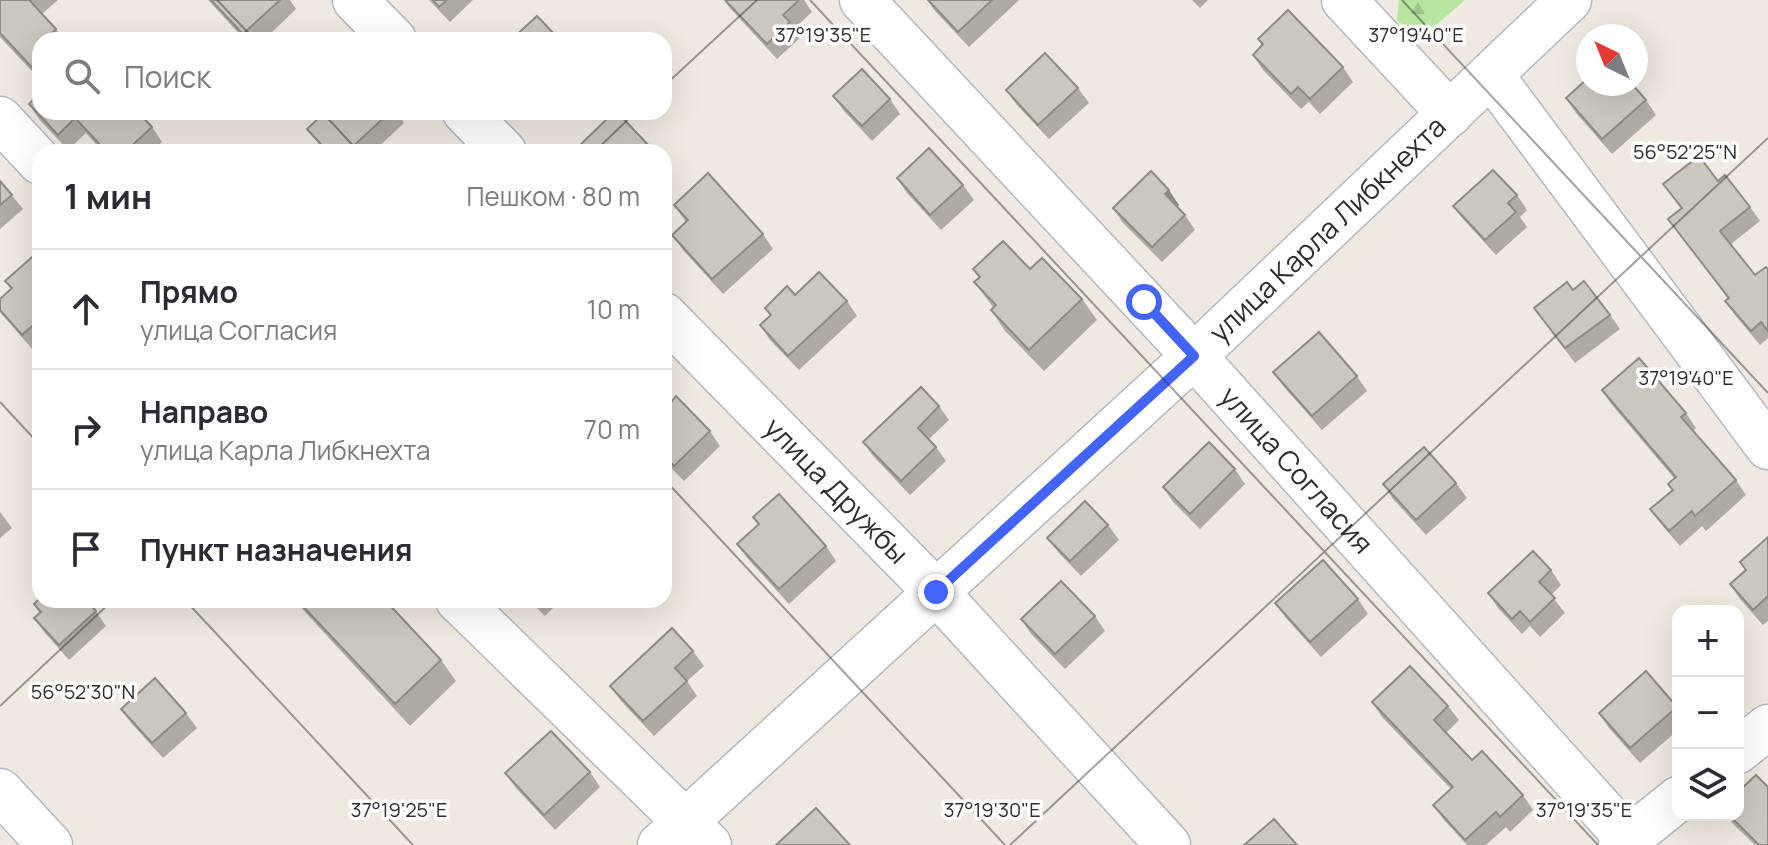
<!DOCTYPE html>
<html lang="ru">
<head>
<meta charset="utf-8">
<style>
	body { margin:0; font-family:Manrope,sans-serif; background:#f2f2f3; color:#2b2b33 }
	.controls { position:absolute; right:24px; bottom:24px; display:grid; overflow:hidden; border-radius:16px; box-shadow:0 8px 32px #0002 }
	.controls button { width:72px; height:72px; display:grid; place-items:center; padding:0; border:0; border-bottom:2px solid #e1e1e2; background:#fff; color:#2b2b33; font:40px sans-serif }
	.compass { position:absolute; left:1576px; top:24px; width:72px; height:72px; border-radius:50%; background:#fff; box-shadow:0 8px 32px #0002; rotate:317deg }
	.stop { position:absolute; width:24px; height:24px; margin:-18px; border:6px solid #4264fb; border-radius:50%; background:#fff }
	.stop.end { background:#4264fb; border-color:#fff; box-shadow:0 2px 8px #0008 }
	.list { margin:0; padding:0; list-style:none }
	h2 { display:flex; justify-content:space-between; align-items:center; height:104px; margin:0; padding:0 32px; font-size:34px }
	h2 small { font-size:26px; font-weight:400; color:#7c7c81 }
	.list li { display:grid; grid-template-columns:52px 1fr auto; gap:24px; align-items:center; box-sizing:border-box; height:120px; padding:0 32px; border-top:2px solid #e1e1e2 }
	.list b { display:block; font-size:30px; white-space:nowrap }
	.list p { margin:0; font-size:26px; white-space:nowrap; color:#7c7c81 }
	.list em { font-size:26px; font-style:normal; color:#7c7c81 }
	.icon { flex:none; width:44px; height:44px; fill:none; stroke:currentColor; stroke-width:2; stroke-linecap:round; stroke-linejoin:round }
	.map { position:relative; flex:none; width:1768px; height:845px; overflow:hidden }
	.search { position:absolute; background:#fff; box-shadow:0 8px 32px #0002; left:32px; top:32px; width:640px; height:88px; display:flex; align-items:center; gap:20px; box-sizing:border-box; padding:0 28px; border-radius:24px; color:#7c7c81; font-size:30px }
	.panel { position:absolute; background:#fff; box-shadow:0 8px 32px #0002; left:32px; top:144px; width:640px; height:464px; border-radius:24px }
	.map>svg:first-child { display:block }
	.forest { fill:url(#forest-firs) }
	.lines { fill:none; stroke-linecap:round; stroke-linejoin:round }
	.minor-casing { stroke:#b4b7c1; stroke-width:47 }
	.minor { stroke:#fff; stroke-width:44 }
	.wall { fill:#afaba4 }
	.shaded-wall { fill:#8e8b86 }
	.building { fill:#cbc7bf; stroke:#8e8b86; stroke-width:2 }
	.route { stroke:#4264fb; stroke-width:10 }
	.ticks { fill:none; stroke:#2e2e2e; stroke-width:2; stroke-opacity:0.45 }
	.labels { text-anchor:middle; stroke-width:7; stroke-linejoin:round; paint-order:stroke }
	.street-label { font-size:28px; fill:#2e2e2e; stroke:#fff }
	.ticks-label { font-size:20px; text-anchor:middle; fill:#2e2e2e; stroke:#fff; stroke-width:7; stroke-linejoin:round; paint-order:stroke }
</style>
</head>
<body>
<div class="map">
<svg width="1768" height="845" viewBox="0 0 1768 845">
	<defs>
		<pattern id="forest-firs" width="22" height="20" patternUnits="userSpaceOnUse" patternTransform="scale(2)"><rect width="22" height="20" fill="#b6e59e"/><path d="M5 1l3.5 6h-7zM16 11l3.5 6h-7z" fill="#9dc588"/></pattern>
	</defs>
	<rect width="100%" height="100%" fill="#efe9e1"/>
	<polygon class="forest" points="1399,0 1465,0 1422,37 1397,21"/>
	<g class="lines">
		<g class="minor-casing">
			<g id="minor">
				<polyline points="355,0 394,40"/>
				<path id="s1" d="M862,0L1194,356L1628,839"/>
				<polyline points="1344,0 1450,114"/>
				<polyline points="1491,75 1768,447"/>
				<polyline points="465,112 504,152"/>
				<polyline points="0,119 40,162"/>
				<path id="s2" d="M664,315L936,592L1168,845"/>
				<polyline points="458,600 709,845"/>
				<polyline points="1738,751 1768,727"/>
				<polyline points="0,791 50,845"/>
				<path id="s3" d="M660,845L1194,356L1569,0"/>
				<polyline points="1621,845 1678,799"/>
			</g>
		</g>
		<use href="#minor" class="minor"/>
	</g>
	<g class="wall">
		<polygon points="0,0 58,0 42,14 56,29 64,40 40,40 40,80 0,37"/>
		<polygon points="208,0 290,0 296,9 264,40 245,40"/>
		<polygon points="429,0 473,0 450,22"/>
		<polygon points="724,0 804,0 812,12 795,28 801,37 777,59 729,7"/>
		<polygon points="927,0 1019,0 969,47 935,11"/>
		<polygon points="1192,0 1208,0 1200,8"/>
		<polygon points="1258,39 1343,67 1353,82 1320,114 1309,102 1301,109 1263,70 1253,55 1262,45"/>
		<polygon points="1078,88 1089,103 1049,139 1016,104 1006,90"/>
		<polygon points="833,96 890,99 900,114 872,141 844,111"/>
		<polygon points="1566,98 1646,100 1656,115 1612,154 1576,113"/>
		<polygon points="29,104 152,127 162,142 151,152 103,152 86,133 68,150 39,119"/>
		<polygon points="318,112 397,112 404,123 373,152 325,152 307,129 321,116"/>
		<polygon points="897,178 963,185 974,200 941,230 907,193"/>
		<polygon points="0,181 23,209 0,229"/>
		<polygon points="1718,181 1750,207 1760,221 1731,244 1755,275 1768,269 1768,338 1760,345 1735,315 1725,301 1728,299 1668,219 1681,209 1663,184"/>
		<polygon points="1517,195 1527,210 1520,217 1527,227 1496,255 1464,220 1453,206"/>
		<polygon points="674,205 763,234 773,249 723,294 683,250 672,235 686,222"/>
		<polygon points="1179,205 1177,207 1185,215 1195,230 1162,262 1123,223 1113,208"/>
		<polygon points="40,250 40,343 33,350 0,312 0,299 11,289 5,281"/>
		<polygon points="973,269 1030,269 1082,299 1097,320 1044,371 1005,331 991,310 993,307 974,282 979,278"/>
		<polygon points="1573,290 1610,315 1620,329 1575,363 1534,308"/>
		<polygon points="795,295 847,301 857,316 799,370 770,340 760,325 770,316 765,308"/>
		<polygon points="1273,372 1357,376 1367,391 1322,430 1284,387"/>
		<polygon points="1602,390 1686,413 1696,428 1693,431 1736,480 1746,495 1706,531 1702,526 1680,546 1661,524 1650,509 1672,490 1668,484 1674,478 1612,405"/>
		<polygon points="664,392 672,401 710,431 720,446 684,481 664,461"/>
		<polygon points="939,406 949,420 929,439 936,447 946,461 910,495 873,456 863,442"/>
		<polygon points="1235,469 1245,484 1200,529 1173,502 1163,487"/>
		<polygon points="1456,483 1467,498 1426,535 1393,499 1383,484"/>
		<polygon points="0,512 12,528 0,538"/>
		<polygon points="753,517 826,546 836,561 789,604 748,559 737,544 759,525"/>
		<polygon points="1108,525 1119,540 1081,576 1058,552 1047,538"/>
		<polygon points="1768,537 1768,621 1763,625 1740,599 1730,584 1745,570 1740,562"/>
		<polygon points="1551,570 1561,585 1551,595 1565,613 1540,637 1530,626 1522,634 1498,608 1488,593"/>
		<polygon points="1358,599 1368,614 1321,657 1286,618 1275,603"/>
		<polygon points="40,600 96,600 99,604 94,609 106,626 69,660 45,633 34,618 40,613 34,604"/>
		<polygon points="294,600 385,600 441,660 456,681 410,726"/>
		<polygon points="529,600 561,600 545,616"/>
		<polygon points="1095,616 1105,631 1065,669 1031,634 1021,619"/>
		<polygon points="693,651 704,666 687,681 697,696 654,736 621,701 610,686"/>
		<polygon points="1646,671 1678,708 1678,730 1640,763 1609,728 1599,713"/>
		<polygon points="1372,702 1448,706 1459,720 1446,733 1472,760 1523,795 1533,810 1510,832 1506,827 1486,845 1467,845 1444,820 1433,805 1451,789 1382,717"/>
		<polygon points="121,709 186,713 197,728 163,758 132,724"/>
		<polygon points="590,772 600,787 555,830 516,788 505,773"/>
		<polygon points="1727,815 1738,815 1768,845 1755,845 1732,823"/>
	</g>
	<polygon class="shaded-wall" points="1169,190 1179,205 1175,209 1165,194"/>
	<g class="building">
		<polygon points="0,0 31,0 30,1 56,29 46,39 47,40 40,40 40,76 0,33"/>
		<polygon points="211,0 280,0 243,34"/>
		<polygon points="433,0 447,0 439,7"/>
		<polygon points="725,0 799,0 783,15 790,22 767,44"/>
		<polygon points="928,0 992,0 958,32"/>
		<polygon points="1288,10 1343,67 1310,99 1298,87 1291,94 1253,55 1263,44 1258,39"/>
		<polygon points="537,16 560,40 511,40"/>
		<polygon points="1045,53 1078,88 1038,125 1006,90"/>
		<polygon points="862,69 890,99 862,126 833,96"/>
		<polygon points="1588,78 1588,84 1632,84 1646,100 1602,139 1566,98"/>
		<polygon points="40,93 40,112 138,112 152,127 125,152 107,152 75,118 58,135 29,104"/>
		<polygon points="319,112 390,112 347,152 328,152 307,129 322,115"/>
		<polygon points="614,112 617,112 653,150 651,152 579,152 576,149"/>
		<polygon points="929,148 963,185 930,215 897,178"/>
		<polygon points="1699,156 1718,181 1725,175 1750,207 1720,231 1755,275 1766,267 1768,269 1768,331 1761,322 1751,331 1725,301 1729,298 1668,219 1682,208 1663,184"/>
		<polygon points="1493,170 1517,195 1508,203 1516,212 1485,240 1453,206"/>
		<polygon points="1151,171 1169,190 1165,194 1185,215 1152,247 1113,208"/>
		<polygon points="708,173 763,234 712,279 672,235 688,220 674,205"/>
		<polygon points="0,181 12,195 0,205"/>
		<polygon points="1003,241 1030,269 1042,258 1082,299 1029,350 991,310 996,305 974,282 980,277 973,269"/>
		<polygon points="40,250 40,319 22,335 0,310 0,299 12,288 5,281"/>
		<polygon points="819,272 847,301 788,356 760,325 771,315 765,308 787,286 795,295"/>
		<polygon points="1584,281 1610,315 1565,348 1534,308 1567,282 1573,290"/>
		<polygon points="1319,332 1357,376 1312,416 1273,372"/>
		<polygon points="1639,358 1686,413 1681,417 1736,480 1695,516 1692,511 1669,531 1650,509 1673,490 1668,484 1676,477 1602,390"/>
		<polygon points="921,387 939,406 918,428 936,447 901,481 863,442"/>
		<polygon points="664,392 672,401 676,396 710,431 674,466 664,456"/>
		<polygon points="1209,442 1235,469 1190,514 1163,487"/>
		<polygon points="1424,447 1456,483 1416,520 1383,484"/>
		<polygon points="779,494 826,546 779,589 737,544 759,524 753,517"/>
		<polygon points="1085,501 1108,525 1070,561 1047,538"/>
		<polygon points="1768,537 1768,598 1767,597 1753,610 1730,584 1746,570 1740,562"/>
		<polygon points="1533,551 1551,570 1539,582 1555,598 1530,622 1520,611 1512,619 1488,593"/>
		<polygon points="1323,560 1358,599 1310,642 1275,603"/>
		<polygon points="1061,581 1095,616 1055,654 1021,619"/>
		<polygon points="40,598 40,600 86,600 96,611 59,645 34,618 41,612 34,604"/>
		<polygon points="297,600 385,600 441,660 395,704"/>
		<polygon points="672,628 693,651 675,668 687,681 643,721 610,686"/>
		<polygon points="1410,666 1448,706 1434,720 1472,760 1482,751 1523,795 1500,817 1496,812 1465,840 1433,805 1453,787 1372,702"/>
		<polygon points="1646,671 1677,707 1630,748 1599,713"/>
		<polygon points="155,678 186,713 152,743 121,709"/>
		<polygon points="551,731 590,772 544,815 505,773"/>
		<polygon points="1756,775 1768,787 1768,845 1759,845 1729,815 1738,815 1738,792"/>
		<polygon points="816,808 850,845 776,845"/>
		<polygon points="1274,819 1297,845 1244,845"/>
	</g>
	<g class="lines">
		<polyline class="route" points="936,592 1194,356 1144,302"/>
	</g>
	<path class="ticks" d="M217,0L255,40M810,0L1598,845M1402,0L1768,393M664,86L757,0M322,112L359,152M594,152L636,112M0,402L40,445M664,479L1005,845M185,600L413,845M0,706L113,600M1010,845L1768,138"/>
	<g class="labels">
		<g class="street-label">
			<text dy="10" stroke="none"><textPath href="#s3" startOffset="908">улица Карла Либкнехта</textPath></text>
			<text dy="10" stroke="none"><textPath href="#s1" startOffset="640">улица Согласия</textPath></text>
			<text dy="10" stroke="none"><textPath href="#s2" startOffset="246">улица Дружбы</textPath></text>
		</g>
	</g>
	<g class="ticks-label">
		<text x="823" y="42">37°19'35"E</text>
		<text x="1416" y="42">37°19'40"E</text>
		<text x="1685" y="159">56°52'25"N</text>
		<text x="1686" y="385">37°19'40"E</text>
		<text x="83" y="699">56°52'30"N</text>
		<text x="399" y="817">37°19'25"E</text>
		<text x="992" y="817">37°19'30"E</text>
		<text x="1584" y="817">37°19'35"E</text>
	</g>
</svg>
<div class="controls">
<button>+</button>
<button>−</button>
<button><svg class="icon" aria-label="layers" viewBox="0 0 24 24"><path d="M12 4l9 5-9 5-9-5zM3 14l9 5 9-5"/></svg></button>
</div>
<svg class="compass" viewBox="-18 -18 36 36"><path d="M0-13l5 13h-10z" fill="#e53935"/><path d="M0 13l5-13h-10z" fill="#7c7c81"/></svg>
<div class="stop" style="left:1144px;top:302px"></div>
<div class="stop end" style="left:936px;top:592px"></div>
<div class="search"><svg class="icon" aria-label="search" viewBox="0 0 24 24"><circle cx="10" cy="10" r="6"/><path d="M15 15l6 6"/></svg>Поиск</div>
<section class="panel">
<h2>1 мин<small>Пешком · 80 m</small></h2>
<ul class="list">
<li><svg class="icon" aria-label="ahead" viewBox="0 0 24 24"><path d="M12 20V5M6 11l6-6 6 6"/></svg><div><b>Прямо</b><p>улица Согласия</p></div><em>10 m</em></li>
<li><svg class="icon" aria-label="right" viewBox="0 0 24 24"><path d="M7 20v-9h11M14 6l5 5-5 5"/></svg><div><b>Направо</b><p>улица Карла Либкнехта</p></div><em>70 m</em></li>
<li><svg class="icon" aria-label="arrive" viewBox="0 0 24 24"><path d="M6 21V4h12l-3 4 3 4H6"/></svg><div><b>Пункт назначения</b></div></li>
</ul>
</section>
</div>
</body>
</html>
